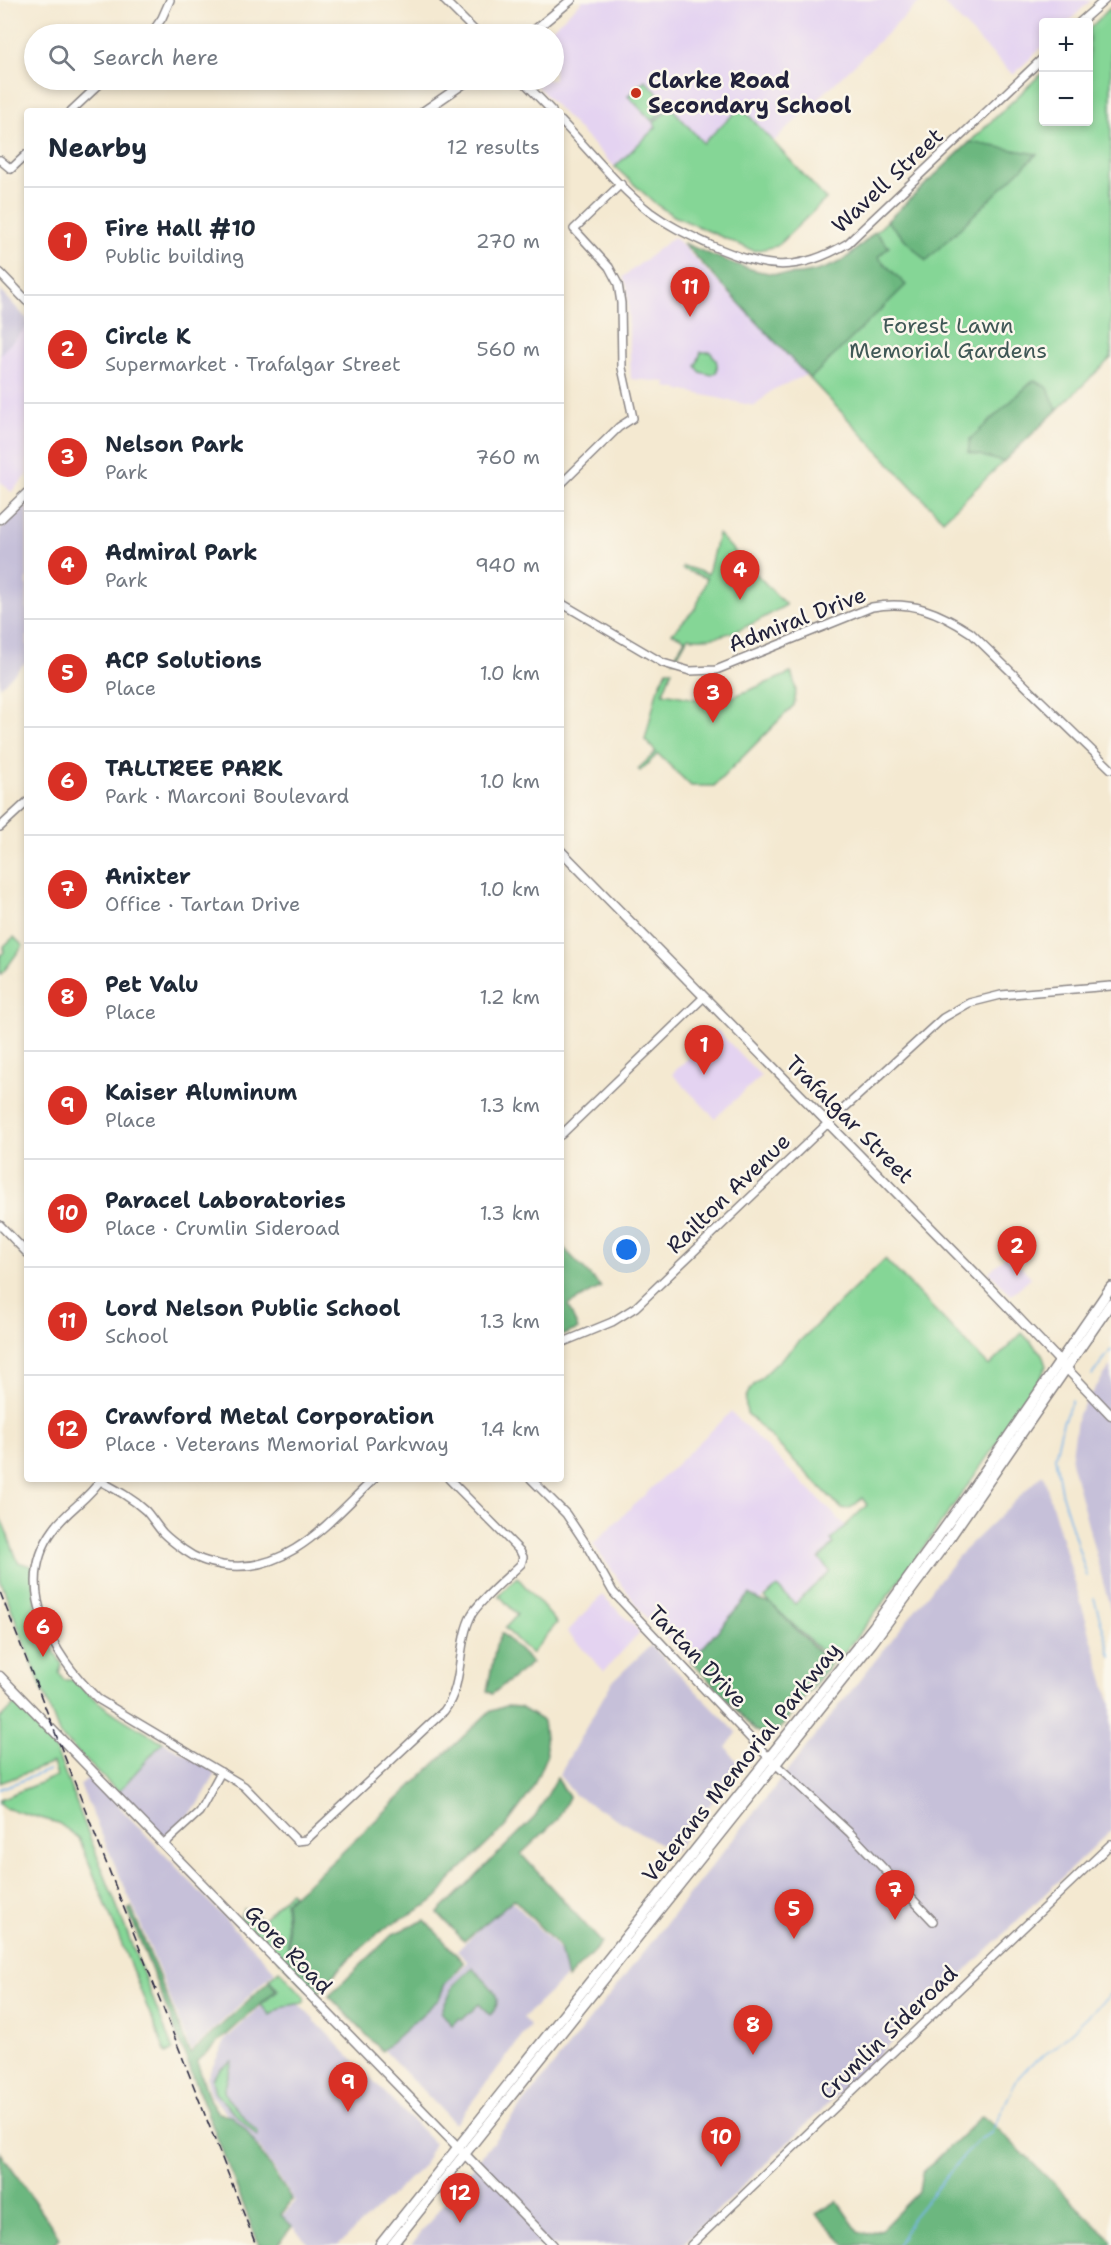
<!DOCTYPE html>
<html lang="en">
<head>
<meta charset="utf-8">
<style>
	body { margin:0; font-family:"Shantell Sans",sans-serif; background:#f6f6f7; color:#1f2937 }
	.controls { position:absolute; right:18px; top:18px; display:grid; overflow:hidden; border-radius:6px; box-shadow:0 3px 9px #0003 }
	.controls button { width:54px; height:54px; display:grid; place-items:center; padding:0; border:0; border-bottom:2px solid #e0e1e3; background:#fff; color:#1f2937; font:30px sans-serif }
	.you { position:absolute; left:627px; top:1250px; width:21px; height:21px; margin:-15px; border:4px solid #fff; border-radius:50%; background:#1a73e8; box-shadow:0 0 0 9px #1a73e833 }
	.badge { display:grid; place-items:center; width:39px; height:39px; border-radius:50%; background:#d93025; color:#fff; font-size:20px; font-weight:700 }
	.pin { position:absolute; translate:-50% -50px; filter:drop-shadow(0 2px 3px #0008) }
	.pin::after { content:''; position:absolute; top:32px; width:21px; height:18px; background:inherit; clip-path:polygon(0 0,100% 0,50% 100%) }
	.list { margin:0; padding:0; list-style:none }
	h2 { display:flex; justify-content:space-between; align-items:center; height:78px; margin:0; padding:0 24px; font-size:26px }
	h2 small { font-size:20px; font-weight:400; color:#747a83 }
	.list li { display:grid; grid-template-columns:39px 1fr auto; gap:18px; align-items:center; box-sizing:border-box; height:108px; padding:0 24px; border-top:2px solid #e0e1e3 }
	.list b { display:block; font-size:22px; white-space:nowrap }
	.list p { margin:0; font-size:20px; white-space:nowrap; color:#747a83 }
	.list em { font-size:20px; font-style:normal; color:#747a83 }
	.icon { flex:none; width:33px; height:33px; fill:none; stroke:currentColor; stroke-width:2; stroke-linecap:round; stroke-linejoin:round }
	.map { position:relative; flex:none; width:1111px; height:2245px; overflow:hidden }
	.search { position:absolute; background:#fff; box-shadow:0 3px 9px #0003; left:24px; top:24px; width:540px; height:66px; display:flex; align-items:center; gap:15px; box-sizing:border-box; padding:0 21px; border-radius:33px; color:#747a83; font-size:22px }
	.panel { position:absolute; background:#fff; box-shadow:0 3px 9px #0003; left:24px; top:108px; width:540px; height:1374px; border-radius:6px }
	.map>svg:first-child { display:block }
	.built { fill:#e4d3f1 }
	.industrial { fill:#c6c0d9 }
	.green { fill:#85d696; stroke:#547c68; stroke-width:1.5 }
	.forest { fill:#6cb77f; stroke:#476c5d; stroke-width:1.5 }
	.lines { fill:none; stroke-linecap:round; stroke-linejoin:round }
	.stream { stroke:#7bb6ed; stroke-width:1.5 }
	.minor-casing { stroke:#8b8686; stroke-width:10 }
	.major-casing { stroke:#8b8686; stroke-width:11 }
	.highway-casing { stroke:#8b8686; stroke-width:12 }
	.minor { stroke:#fff; stroke-width:7 }
	.major { stroke:#fff; stroke-width:8 }
	.highway { stroke:#fff; stroke-width:9 }
	.rail { stroke:#22223b; stroke-width:1.5; stroke-dasharray:9 4.5; stroke-linecap:butt }
	.poi-dot { fill:#c8321e; stroke:#fbf7ec; stroke-width:2 }
	.labels { text-anchor:middle; stroke-width:5; stroke-linejoin:round; paint-order:stroke }
	.poi-label { font-size:22px; font-weight:bold; fill:#22223b; stroke:#fbf7ec; text-anchor:start }
	.street-label { font-size:22px; fill:#22223b; stroke:#fbf7ec }
	.park-label { font-size:22px; fill:#405856; stroke:#fbf7ec }
</style>
</head>
<body>
<div class="map">
<svg width="1111" height="2245" viewBox="0 0 1111 2245">
	<rect width="100%" height="100%" fill="#fbf7ec"/>
	<filter id="ink" filterUnits="userSpaceOnUse"><feTurbulence type="fractalNoise" baseFrequency=".0167" numOctaves="2"/><feDisplacementMap in="SourceGraphic" scale="12" xChannelSelector="R" yChannelSelector="G"/><feConvolveMatrix kernelMatrix="1 2 1 2 8 2 1 2 1" color-interpolation-filters="sRGB"/></filter>
	<filter id="wash" filterUnits="userSpaceOnUse"><feTurbulence type="fractalNoise" baseFrequency=".008" numOctaves="4" result="noise"/><feDisplacementMap in="SourceGraphic" scale="24" xChannelSelector="R" yChannelSelector="G"/><feGaussianBlur stdDeviation="1.35" result="paint"/><feColorMatrix in="noise" values="0 0 0 0 0 0 0 0 0 0 0 0 0 0 0 0 0 1.4 0 .05"/><feComposite in="paint" operator="in"/></filter>
	<g filter="url(#wash)">
		<rect width="100%" height="100%" fill="#f4e9d1"/>
		<g class="built">
			<polygon points="583,0 922,0 773,142 741,107 703,143 656,127 615,167 531,80 554,80 554,34 546,34"/>
			<polygon points="940,0 1091,0 1068,22 1044,22 1043,46 1013,75"/>
			<polygon points="674,237 765,331 806,375 772,390 755,406 666,387 667,382 631,379 628,304 627,286 623,277"/>
			<polygon points="27,327 27,476 11,492 0,481 0,353"/>
			<polygon points="717,1030 761,1076 715,1118 672,1074"/>
			<polygon points="1008,1254 1031,1277 1011,1295 989,1272"/>
			<polygon points="731,1412 846,1526 831,1540 834,1544 830,1571 794,1604 777,1587 759,1601 750,1594 691,1661 649,1622 593,1544"/>
			<polygon points="602,1595 640,1632 604,1671 567,1632"/>
		</g>
		<g class="industrial">
			<polygon points="0,290 27,319 27,327 0,354"/>
			<polygon points="27,504 27,661 0,687 0,530"/>
			<polygon points="1111,1365 1111,1612 1071,1461 1078,1414"/>
			<polygon points="1043,1474 1111,1705 1111,1830 682,2245 411,2245 959,1555"/>
			<polygon points="651,1645 737,1733 726,1747 737,1762 733,1774 674,1852 575,1795 559,1775 612,1682"/>
			<polygon points="163,1742 211,1769 215,1775 198,1805 169,1834 163,1835 160,1835 118,1792"/>
			<polygon points="90,1776 275,1971 191,2051 139,1920 80,1785"/>
			<polygon points="510,1899 576,1967 523,2018 530,2026 455,2124 381,2047 468,1962 457,1951"/>
			<polygon points="282,1987 434,2143 422,2167 338,2245 310,2245 282,2216 295,2202 260,2148 210,2095 207,2078 226,2039"/>
		</g>
		<g class="green">
			<polygon points="1111,7 1111,358 943,520 765,331 880,228 1043,72 1044,122 1088,122 1089,29"/>
			<polygon points="645,80 669,105 652,121 628,96"/>
			<polygon points="671,107 703,143 741,107 826,199 777,246 754,251 674,216 657,205 615,167 656,127 654,122"/>
			<path d="M701,352H710C716,358 718,362 717,371L712,375L700,372L696,366Z"/>
			<path d="M718,534L786,605C758,621 721,644 688,637L675,660H673L685,639L672,633L696,608L707,578L682,569L683,566L708,574Z"/>
			<path d="M667,670H672L663,693L707,701L730,698L791,673C796,685 797,692 794,705L714,786H691L658,754L640,771L638,769L656,752L645,740L657,691Z"/>
			<path d="M14,937L23,946C14,956 11,964 0,975V956L4,952V946Z"/>
			<path d="M885,1259L989,1366L1022,1333L1042,1354L1046,1366L1039,1382C973,1478 908,1574 835,1664L765,1598L777,1587L795,1604L830,1571L819,1559L834,1544L831,1540L867,1505L862,1498C855,1505 850,1511 841,1508L747,1413C744,1400 745,1395 754,1385Z"/>
			<path d="M0,1515L18,1562L34,1567C31,1603 43,1635 62,1664L59,1673L64,1680H74C100,1707 130,1724 163,1742L118,1792L60,1735L0,1579Z"/>
			<polygon points="517,1577 557,1623 531,1654 505,1628 517,1615 499,1595"/>
			<polygon points="18,1701 51,1738 173,2050 166,2054 79,1838 58,1823 5,1808 0,1803 0,1799 57,1776 53,1763 0,1783 0,1719"/>
			<polygon points="290,1892 293,1895 285,1902 288,1955 322,1991 315,1994 311,1993 242,1921 240,1916 244,1909 255,1920 258,1916 262,1920"/>
			<polygon points="279,1970 305,1997 305,2000 303,2003 285,2006 270,2015 261,2005 278,1990 269,1979"/>
			<polygon points="232,2062 224,2091 227,2098 258,2133 257,2136 215,2093 212,2079 220,2069"/>
		</g>
		<g class="forest">
			<polygon points="970,142 1037,154 926,261 887,221"/>
			<path d="M875,232L889,247L878,257L906,285L810,379L683,243C737,265 786,292 843,260C855,254 865,241 875,232Z"/>
			<polygon points="1034,380 1048,388 1057,410 1003,462 968,452 970,439"/>
			<polygon points="561,1245 601,1287 568,1305 578,1329 561,1336"/>
			<path d="M750,1594L759,1601L770,1603L831,1664L780,1729C771,1735 765,1734 756,1731L691,1661Z"/>
			<polygon points="502,1633 532,1663 492,1694 487,1691 496,1645"/>
			<path d="M506,1706L520,1707L543,1721L547,1754L531,1792L505,1827L449,1881C438,1906 408,1913 387,1927C362,1944 341,1967 321,1988L289,1954L286,1902L332,1862L489,1712Z"/>
			<polygon points="557,1778 569,1797 558,1819 521,1854 602,1943 567,1979 560,1948 514,1899 464,1941 438,1913 535,1817"/>
			<polygon points="131,1907 190,2054 269,1981 276,1990 197,2062 210,2101 218,2113 231,2115 246,2130 292,2200 281,2215 292,2226 278,2245 259,2245 128,1910"/>
			<polygon points="425,1920 464,1963 445,1984 439,1999 382,2051 329,1996 393,1934"/>
			<path d="M472,1968C485,1981 509,1998 490,2015L479,2004L462,2020L459,2018L452,2025L441,2012L454,1985Z"/>
			<polygon points="982,2116 995,2126 1111,2240 1111,2245 846,2245 816,2214 837,2201 858,2231 868,2234 882,2229 919,2191 922,2173"/>
			<polygon points="0,2152 60,2238 53,2245 0,2245"/>
		</g>
		<g class="lines">
			<g class="stream">
				<polyline points="1092,1375 1111,1350"/>
				<polyline points="1072,1401 1063,1422 1055,1457 1061,1492 1087,1576"/>
				<polyline points="1094,1598 1111,1656"/>
				<polyline points="0,1789 49,1770"/>
				<polyline points="898,2245 912,2218 965,2154 980,2139 991,2133 1017,2079 1029,2066 1055,2047 1111,1994"/>
			</g>
		</g>
	</g>
	<g filter="url(#ink)">
		<g class="lines">
			<g class="minor-casing">
				<g id="minor">
					<polyline points="444,0 478,34"/>
					<polyline points="1080,22 1105,0"/>
					<polyline points="151,34 162,18 170,0"/>
					<polyline points="522,80 552,111"/>
					<polyline points="71,111 104,80"/>
					<path d="M561,121C590,151 617,186 650,212C669,226 689,235 710,245C764,268 795,275 848,243L1044,57"/>
					<polyline points="0,160 11,169 27,154"/>
					<polyline points="561,484 619,427 633,418 622,368 621,303 618,284 609,267 574,229 621,184"/>
					<path d="M561,603L663,663L690,671L716,670L872,607C912,600 939,612 971,633L1111,769"/>
					<polyline points="0,827 27,802"/>
					<polyline points="561,1135 704,997"/>
					<polyline points="0,1225 27,1253"/>
					<polyline points="561,1343 612,1322 636,1307 828,1123 943,1018 969,1003 1001,995 1111,986"/>
					<path d="M101,1479C89,1499 67,1510 54,1529C11,1587 54,1657 98,1699L244,1786L297,1841L306,1840L444,1711C465,1684 456,1644 472,1614C481,1599 508,1577 521,1564L523,1557L520,1551L449,1479"/>
					<polyline points="531,1479 566,1514 586,1544 613,1592 769,1758 850,1833 933,1921"/>
					<path d="M100,1481C117,1490 132,1498 146,1511C152,1518 157,1526 163,1533C169,1539 177,1545 184,1550C196,1559 207,1562 222,1565C288,1576 331,1519 374,1479"/>
					<polyline points="164,1844 199,1812 221,1772"/>
					<polyline points="691,2245 1111,1844"/>
				</g>
			</g>
			<g class="major-casing">
				<g id="major">
					<polyline points="530,34 571,0"/>
					<polyline points="424,111 469,80"/>
					<polyline points="0,273 27,301"/>
					<polyline points="0,519 27,493"/>
					<polyline points="561,851 986,1284 1111,1415"/>
					<polyline points="0,1676 553,2245"/>
				</g>
			</g>
			<g class="highway-casing">
				<g id="highway">
					<polyline points="380,2245 874,1626 969,1494 1111,1287"/>
					<polyline points="392,2245 872,1643 948,1540 1111,1303"/>
				</g>
			</g>
			<use href="#minor" class="minor"/>
			<use href="#major" class="major"/>
			<use href="#highway" class="highway"/>
			<polyline class="rail" points="0,1592 256,2245"/>
		</g>
	</g>
	<circle class="poi-dot" cx="636" cy="93" r="6"/>
	<g class="labels">
		<g class="poi-label">
			<text x="648" y="88">Clarke Road<tspan x="648" dy="25">Secondary School</tspan></text>
		</g>
		<g class="street-label">
			<text transform="translate(887 180) rotate(-43)" y="8">Wavell Street</text>
			<text transform="translate(797 619) rotate(-21)" y="8">Admiral Drive</text>
			<text transform="translate(850 1119) rotate(45)" y="8">Trafalgar Street</text>
			<text transform="translate(728 1193) rotate(-44)" y="8">Railton Avenue</text>
			<text transform="translate(698 1656) rotate(46)" y="8">Tartan Drive</text>
			<text transform="translate(741 1762) rotate(-51)" y="8">Veterans Memorial Parkway</text>
			<text transform="translate(289 1949) rotate(46)" y="8">Gore Road</text>
			<text transform="translate(888 2032) rotate(-44)" y="8">Crumlin Sideroad</text>
		</g>
		<g class="park-label">
			<text x="948" y="333">Forest Lawn<tspan x="948" dy="25">Memorial Gardens</tspan></text>
		</g>
	</g>
</svg>
<div class="controls">
<button>+</button>
<button>−</button>
</div>
<div class="you"></div>
<div class="pin badge" style="left:704px;top:1075px">1</div>
<div class="pin badge" style="left:1017px;top:1276px">2</div>
<div class="pin badge" style="left:713px;top:723px">3</div>
<div class="pin badge" style="left:740px;top:600px">4</div>
<div class="pin badge" style="left:794px;top:1939px">5</div>
<div class="pin badge" style="left:43px;top:1657px">6</div>
<div class="pin badge" style="left:895px;top:1920px">7</div>
<div class="pin badge" style="left:753px;top:2055px">8</div>
<div class="pin badge" style="left:348px;top:2112px">9</div>
<div class="pin badge" style="left:721px;top:2167px">10</div>
<div class="pin badge" style="left:690px;top:317px">11</div>
<div class="pin badge" style="left:460px;top:2223px">12</div>
<div class="search"><svg class="icon" aria-label="search" viewBox="0 0 24 24"><circle cx="10" cy="10" r="6"/><path d="M15 15l6 6"/></svg>Search here</div>
<section class="panel">
<h2>Nearby<small>12 results</small></h2>
<ul class="list">
<li><span class="badge">1</span><div><b>Fire Hall #10</b><p>Public building</p></div><em>270 m</em></li>
<li><span class="badge">2</span><div><b>Circle K</b><p>Supermarket · Trafalgar Street</p></div><em>560 m</em></li>
<li><span class="badge">3</span><div><b>Nelson Park</b><p>Park</p></div><em>760 m</em></li>
<li><span class="badge">4</span><div><b>Admiral Park</b><p>Park</p></div><em>940 m</em></li>
<li><span class="badge">5</span><div><b>ACP Solutions</b><p>Place</p></div><em>1.0 km</em></li>
<li><span class="badge">6</span><div><b>TALLTREE PARK</b><p>Park · Marconi Boulevard</p></div><em>1.0 km</em></li>
<li><span class="badge">7</span><div><b>Anixter</b><p>Office · Tartan Drive</p></div><em>1.0 km</em></li>
<li><span class="badge">8</span><div><b>Pet Valu</b><p>Place</p></div><em>1.2 km</em></li>
<li><span class="badge">9</span><div><b>Kaiser Aluminum</b><p>Place</p></div><em>1.3 km</em></li>
<li><span class="badge">10</span><div><b>Paracel Laboratories</b><p>Place · Crumlin Sideroad</p></div><em>1.3 km</em></li>
<li><span class="badge">11</span><div><b>Lord Nelson Public School</b><p>School</p></div><em>1.3 km</em></li>
<li><span class="badge">12</span><div><b>Crawford Metal Corporation</b><p>Place · Veterans Memorial Parkway</p></div><em>1.4 km</em></li>
</ul>
</section>
</div>
</body>
</html>
